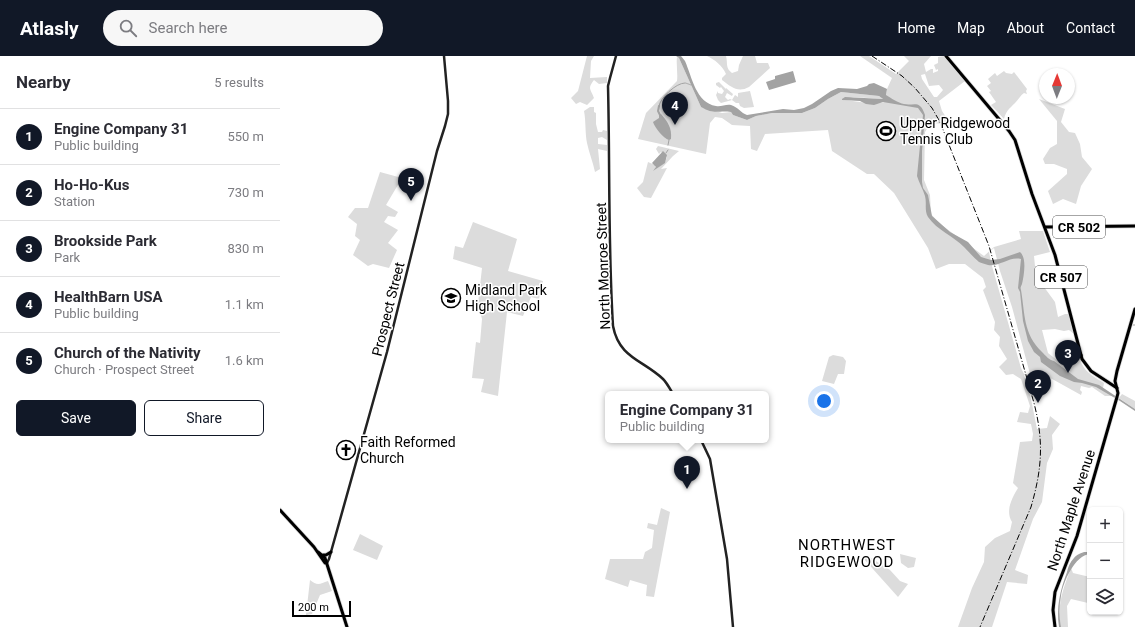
<!DOCTYPE html>
<html lang="en">
<head>
<meta charset="utf-8">
<style>
	body { margin:0; font-family:Roboto,sans-serif; background:#f7f7f7; color:#2b2b33 }
	.controls { position:absolute; right:12px; bottom:12px; display:grid; overflow:hidden; border-radius:6px; box-shadow:0 1px 3px #0004 }
	.controls button { width:36px; height:36px; display:grid; place-items:center; padding:0; border:0; border-bottom:1px solid #e1e1e2; background:#fff; color:#2b2b33; font:20px sans-serif }
	.compass { position:absolute; left:759px; top:12px; width:36px; height:36px; border-radius:50%; background:#fff; box-shadow:0 1px 3px #0004; rotate:1deg }
	.scale { position:absolute; left:12px; bottom:10px; width:59px; box-sizing:border-box; padding-left:4px; border:2px solid #000; border-top:0; font-size:11px; line-height:14px; white-space:nowrap; color:#000; -webkit-text-stroke:3px #fff; paint-order:stroke }
	.you { position:absolute; left:544px; top:345px; width:14px; height:14px; margin:-10px; border:3px solid #fff; border-radius:50%; background:#1a73e8; box-shadow:0 0 0 6px #1a73e833 }
	.badge { display:grid; place-items:center; width:26px; height:26px; border-radius:50%; background:#111827; color:#fff; font-size:13px; font-weight:700 }
	.pin { position:absolute; translate:-50% -33px; filter:drop-shadow(0 1px 2px #0008) }
	.pin::after { content:''; position:absolute; top:21px; width:14px; height:12px; background:inherit; clip-path:polygon(0 0,100% 0,50% 100%) }
	.popup { position:absolute; left:325px; top:335px; width:164px; height:52px; box-sizing:border-box; display:grid; place-content:center; border-radius:6px; background:#fff; filter:drop-shadow(0 1px 3px #0005); font-size:13px; white-space:nowrap; color:#7c7c81 }
	.popup b { font-size:15px; color:#2b2b33 }
	.popup::after { content:''; position:absolute; left:50%; top:100%; margin-left:-8px; border:8px solid transparent; border-top-color:#fff }
	.list { margin:0; padding:0; list-style:none }
	h2 { display:flex; justify-content:space-between; align-items:center; height:52px; margin:0; padding:0 16px; font-size:17px }
	h2 small { font-size:13px; font-weight:400; color:#7c7c81 }
	.list li { display:grid; grid-template-columns:26px 1fr auto; gap:12px; align-items:center; box-sizing:border-box; height:56px; padding:0 16px; border-top:1px solid #e1e1e2 }
	.list b { display:block; font-size:15px; white-space:nowrap }
	.list p { margin:0; font-size:13px; white-space:nowrap; color:#7c7c81 }
	.list em { font-size:13px; font-style:normal; color:#7c7c81 }
	.actions { display:flex; gap:8px; padding:12px 16px }
	.actions a { flex:1; padding:9px 0; border:1px solid #111827; border-radius:6px; text-align:center; font-size:14px; color:#111827 }
	.actions .main { background:#111827; color:#fff }
	.icon { flex:none; width:22px; height:22px; fill:none; stroke:currentColor; stroke-width:2; stroke-linecap:round; stroke-linejoin:round }
	.map { position:relative; flex:none; width:855px; height:571px; overflow:hidden }
	header { display:flex; align-items:center; gap:24px; box-sizing:border-box; height:56px; padding:0 20px; background:#111827; color:#fff }
	header strong { font-size:19px }
	nav { display:flex; gap:22px; margin-inline-start:auto; font-size:14px }
	.search { width:280px; height:36px; background:#f7f7f7; display:flex; align-items:center; gap:10px; box-sizing:border-box; padding:0 14px; border-radius:22px; color:#7c7c81; font-size:15px }
	main { display:flex }
	aside { flex:1; background:#fff }
	.map>svg:first-child { display:block }
	.green { fill:#dcdcdc; fill-rule:evenodd }
	.water { fill:#a3a3a3 }
	.lines { fill:none; stroke-linecap:round; stroke-linejoin:round }
	.stream { stroke:#a3a3a3; stroke-width:1 }
	.canal { stroke:#a3a3a3; stroke-width:2 }
	.primary-casing { stroke:#dbdbdb; stroke-width:4.5 }
	.secondary { stroke:#222; stroke-width:2.5 }
	.primary { stroke:#000; stroke-width:3 }
	.rail { stroke:#000; stroke-width:1; stroke-dasharray:6 2 1 2; stroke-linecap:butt }
	.labels { text-anchor:middle; stroke-width:3; stroke-linejoin:round; paint-order:stroke }
	.shield { fill:#fff; stroke:#4c4c4c; stroke-width:1 }
	.shield-label { font-size:13px; font-weight:bold; fill:#000 }
	.poi-label { font-size:14px; fill:#000; stroke:#fff; text-anchor:start }
	.street-label { font-size:14px; fill:#000; stroke:#fff }
	.neighbourhood-label { font-size:15px; letter-spacing:1px; fill:#000; stroke:#fff }
</style>
</head>
<body>
<header>
<strong>Atlasly</strong>
<div class="search"><svg class="icon" aria-label="search" viewBox="0 0 24 24"><circle cx="10" cy="10" r="6"/><path d="M15 15l6 6"/></svg>Search here</div>
<nav><a>Home</a><a>Map</a><a>About</a><a>Contact</a></nav>
</header>
<main>
<aside>
<h2>Nearby<small>5 results</small></h2>
<ul class="list">
<li><span class="badge">1</span><div><b>Engine Company 31</b><p>Public building</p></div><em>550 m</em></li>
<li><span class="badge">2</span><div><b>Ho-Ho-Kus</b><p>Station</p></div><em>730 m</em></li>
<li><span class="badge">3</span><div><b>Brookside Park</b><p>Park</p></div><em>830 m</em></li>
<li><span class="badge">4</span><div><b>HealthBarn USA</b><p>Public building</p></div><em>1.1 km</em></li>
<li><span class="badge">5</span><div><b>Church of the Nativity</b><p>Church · Prospect Street</p></div><em>1.6 km</em></li>
</ul>
<div class="actions"><a class="main">Save</a><a>Share</a></div>
</aside>
<div class="map">
<svg width="855" height="571" viewBox="0 0 855 571">
	<rect width="100%" height="100%" fill="#fff"/>
	<g class="green">
		<path d="M307,0H314L311,5L310,22L327,21V27L319,28L314,24C307,33 311,33 314,42L307,49L300,46L296,48L291,42L298,35Z"/>
		<path d="M427,0H446C448,7 445,12 452,17L458,15L459,9L463,0H475L477,7H488L490,12L469,31C458,37 451,31 442,24V22L446,18C442,9 435,4 427,0Z"/>
		<path d="M580,0H589L616,18L629,5L624,0H651L644,8L646,16L651,13H653V17L658,15V13L656,14L654,9L658,7V1L664,0L685,25L659,45L662,55L668,64L667,68L651,67L645,76L644,124L650,139L651,158L660,168L704,200L714,191L741,183L739,175H763L770,196L754,200L756,220L775,246L778,261L785,258H789L794,278L789,274L784,275L775,273L762,274L768,297L778,305L787,298L799,300C803,316 812,319 824,327L823,332L832,340H825L812,331L809,332L801,330L800,334L802,336L801,339L765,319L764,317L744,319L751,343L757,373L767,372L770,360L780,368L772,379L773,393L767,407L762,446L753,463L735,514L748,519L747,528L727,526L712,571H678L692,532L704,506L705,491L715,482L730,475L732,466C725,455 732,442 738,432L733,427L740,386L752,385L753,378L751,368L737,366L740,356L748,357L750,350L741,323L733,318L726,319L719,311L727,303L719,290L720,281L714,274L715,266L703,234L706,231L703,222L685,208H669L656,213L648,192L614,137L594,118H587L552,95L548,74L485,78L477,95L471,93L470,70L452,69L442,62L435,61L430,67L426,98L358,83L366,57L397,25C398,17 396,9 397,1L399,2L421,51L442,57L451,56L453,59L467,64L476,60L492,57H522L535,52L548,43L561,36L599,40L603,43L573,41L562,44C578,45 588,49 605,46L607,33L612,22ZM645,18L649,30L659,29L663,34L657,41H654L642,23L641,19ZM714,192L720,215L732,251L750,318H744L741,312L712,210L709,196Z"/>
		<path d="M724,15L726,17L732,18L734,16L747,33L746,35L747,38L744,37C740,40 738,44 735,47C729,53 726,55 724,63L711,49L716,46L709,36L711,35L707,30L711,27L708,23L715,17L717,20Z"/>
		<polygon points="439,26 445,32 445,33 446,32 453,38 452,40 447,37 445,41 448,44 450,43 452,44 455,39 458,41 458,37 470,35 474,51 464,52 460,50 459,47 456,47 452,44 441,47 438,44 436,39 438,35 438,37 442,38 444,35 441,31 440,32 436,29 436,27"/>
		<polygon points="759,43 785,53 781,66 789,76 795,77 800,88 802,101 812,113 801,130 796,148 783,143 773,148 768,135 787,118 787,113 774,108 765,108 763,103 770,92 777,88 777,65"/>
		<path d="M310,51H314V56L316,57V68L318,76H322L323,74L327,75V84L322,81L318,82V88L327,89V95L318,93L320,113L315,116C313,106 309,97 307,87C305,77 306,65 304,55Z"/>
		<polygon points="378,90 399,95 393,100 381,113 387,112 371,142 364,141 357,132 363,126 368,106 375,109 376,112 373,115 385,106 387,101 381,96 379,98 376,93"/>
		<polygon points="100,116 122,122 106,149 118,156 115,161 108,160 104,166 118,174 108,187 117,194 109,212 93,208 88,210 73,199 80,184 75,180 77,168 68,161 75,152 88,152"/>
		<polygon points="193,166 237,183 228,215 263,225 259,243 251,241 243,260 227,256 218,340 201,336 204,323 192,322 196,286 200,287 202,263 198,248 202,212 173,203 175,190 183,192"/>
		<polygon points="553,299 563,301 566,305 564,318 558,318 554,328 542,325 549,301"/>
		<polygon points="842,338 855,345 855,353 839,342"/>
		<polygon points="381,452 390,456 374,541 366,540 367,529 350,524 348,531 325,523 330,503 363,503 365,496 372,492 374,474 367,472 368,467 377,469"/>
		<polygon points="80,478 103,490 97,504 73,494"/>
		<polygon points="620,498 636,502 634,511 628,512 621,507"/>
		<polygon points="589,500 591,502 610,514 620,525 628,528 618,541 584,503"/>
		<path d="M791,512L793,517L810,521V540L808,547L791,543L787,550L788,571H781C777,547 783,534 791,512Z"/>
		<path d="M30,524C37,530 40,528 48,525L52,535L40,539L32,558L26,559Z"/>
	</g>
	<g class="water">
		<path d="M396,0H401L405,5C412,21 416,47 436,50C441,51 446,48 451,49C458,51 461,57 467,59L503,53L514,54L524,52L532,48L551,35L558,32L577,33L587,30L589,28L594,27L605,32L607,33L606,39C611,42 618,47 624,48C634,50 640,43 645,59L642,95V126L643,132L648,139L652,160L670,176L688,186L701,201L711,204L720,203L740,196C747,202 744,219 742,228C741,231 740,231 741,234C745,257 743,278 762,296C766,300 769,304 774,305L798,323L819,329L855,353V355L840,345L816,331L802,327L794,326L780,320L761,306L760,301L754,296L748,285L743,265L740,236L738,232L741,203C729,200 720,211 708,209C705,208 701,207 699,206C693,201 689,196 684,191C673,180 657,174 648,161C644,154 647,147 645,140C643,133 639,127 637,120L643,59L638,52L603,46L594,49L586,48L580,45L562,44V43L565,41L603,43L599,40L561,36L548,43L535,52L522,57H492L476,60L467,64L453,59L451,56C438,54 435,59 421,51L399,2Z"/>
		<polygon points="513,15 516,26 489,34 486,26 495,23 495,20"/>
		<path d="M381,58C388,66 392,72 391,83L389,84C383,82 375,72 373,66L379,62V59Z"/>
		<polygon points="383,95 387,99 385,107 373,115 376,111 372,107"/>
		<path d="M804,496H810V498C795,499 783,526 781,540C779,550 779,561 781,571H779C776,551 780,535 787,516C788,511 790,506 794,502C796,499 801,497 804,496Z"/>
	</g>
	<g class="lines">
		<g class="stream">
			<path d="M379,50C380,42 396,27 405,27C406,27 411,29 411,29"/>
			<polyline points="388,89 389,84"/>
			<polyline points="386,97 388,94"/>
			<polyline points="853,269 855,269"/>
		</g>
		<polyline class="canal" points="379,50 378,55 380,59"/>
		<g class="primary-casing">
			<g id="primary">
				<polyline points="666,0 729,75 735,84 752,138 775,199 802,303 811,315 837,332"/>
				<polyline points="765,171 855,170"/>
				<polyline points="786,297 801,299"/>
				<polyline points="0,454 34,491 45,507"/>
				<polyline points="38,496 45,502 67,571"/>
				<polyline points="43,499 46,499 51,496"/>
				<polyline points="775,571 773,554 775,536 797,480 837,341 838,337 835,325 837,315 855,253"/>
			</g>
		</g>
		<g class="secondary">
			<path d="M336,0L330,22L328,30C330,110 328,190 333,270C339,302 363,304 383,323C387,327 390,333 393,338"/>
			<polyline points="421,384 430,403 447,503 453,571"/>
			<polyline points="47,507 49,503 107,296 157,95 165,70 168,58 168,45 164,0"/>
		</g>
		<use href="#primary" class="primary"/>
		<path class="rail" d="M592,0L622,20L635,32L652,52L660,66L709,190L754,347C764,386 762,413 751,451L700,571"/>
	</g>
	<defs>
		<g id="stadium-ring" transform="scale(1)"><circle r="9.5" fill="#fff" stroke="#000" stroke-width="1.5"/><path d="M0-5a6.5 5 0 1 0 0 10a6.5 5 0 1 0 0-10ZM-3.5-1.8h7v3.6h-7Z" fill="#000"/></g>
		<g id="school-ring" transform="scale(1)"><circle r="9.5" fill="#fff" stroke="#000" stroke-width="1.5"/><path d="M0-5L7-2L0 1L-7-2ZM-4 1L0 2.5L4 1V4Q0 6-4 4Z" fill="#000"/></g>
		<g id="church-ring" transform="scale(1)"><circle r="9.5" fill="#fff" stroke="#000" stroke-width="1.5"/><path d="M-1.2-6h2.4v3.5h3.3v2.4h-3.3V6h-2.4V-.1h-3.3v-2.4h3.3Z" fill="#000"/></g>
	</defs>
	<g fill-rule="evenodd">
		<use href="#stadium-ring" x="606" y="75"/>
		<use href="#school-ring" x="171" y="242"/>
		<use href="#church-ring" x="66" y="394"/>
	</g>
	<g class="labels">
		<g class="shield">
			<rect x="773" y="160" width="52" height="22" rx="3"/>
			<rect x="755" y="210" width="52" height="22" rx="3"/>
		</g>
		<g class="shield-label">
			<text x="799" y="176">CR 502</text>
			<text x="781" y="226">CR 507</text>
		</g>
		<g class="poi-label">
			<text x="620" y="72">Upper Ridgewood<tspan x="620" dy="16">Tennis Club</tspan></text>
			<text x="185" y="239">Midland Park<tspan x="185" dy="16">High School</tspan></text>
			<text x="80" y="391">Faith Reformed<tspan x="80" dy="16">Church</tspan></text>
		</g>
		<g class="street-label">
			<text transform="translate(323 210) rotate(-92)" y="5">North Monroe Street</text>
			<text transform="translate(108 253) rotate(-76)" y="5">Prospect Street</text>
			<text transform="translate(791 454) rotate(-72)" y="5">North Maple Avenue</text>
		</g>
		<g class="neighbourhood-label">
			<text x="567" y="494">NORTHWEST<tspan x="567" dy="17">RIDGEWOOD</tspan></text>
		</g>
	</g>
</svg>
<div class="controls">
<button>+</button>
<button>−</button>
<button><svg class="icon" aria-label="layers" viewBox="0 0 24 24"><path d="M12 4l9 5-9 5-9-5zM3 14l9 5 9-5"/></svg></button>
</div>
<svg class="compass" viewBox="-18 -18 36 36"><path d="M0-13l5 13h-10z" fill="#e53935"/><path d="M0 13l5-13h-10z" fill="#7c7c81"/></svg>
<div class="scale">200 m</div>
<div class="you"></div>
<div class="pin badge" style="left:407px;top:433px">1</div>
<div class="popup"><b>Engine Company 31</b>Public building</div>
<div class="pin badge" style="left:758px;top:347px">2</div>
<div class="pin badge" style="left:788px;top:317px">3</div>
<div class="pin badge" style="left:395px;top:69px">4</div>
<div class="pin badge" style="left:131px;top:145px">5</div>
</div>
</main>
</body>
</html>
